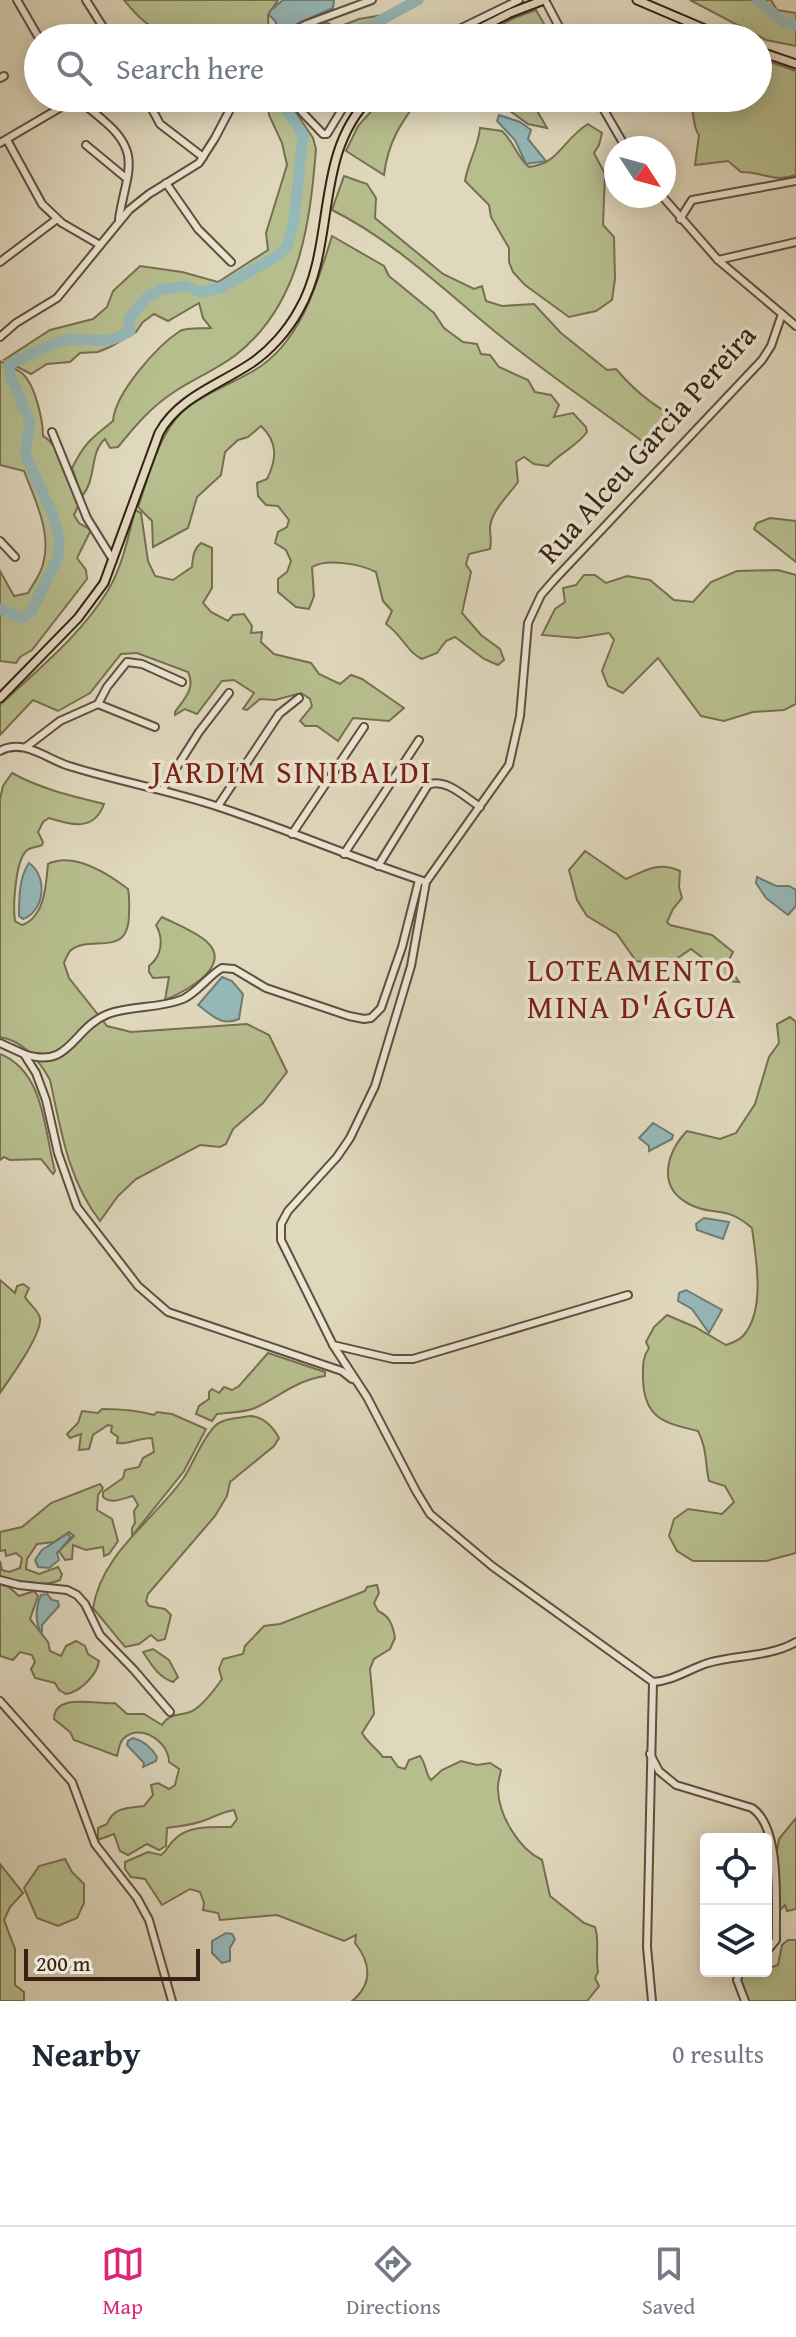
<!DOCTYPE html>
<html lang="en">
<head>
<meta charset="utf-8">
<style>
	body { margin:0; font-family:"Gentium Book Plus",serif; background:#f2f2f3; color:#1f2937 }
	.controls { position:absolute; right:24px; bottom:24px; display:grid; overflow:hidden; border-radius:8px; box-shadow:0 4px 20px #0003 }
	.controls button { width:72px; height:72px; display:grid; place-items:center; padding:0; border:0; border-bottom:2px solid #e0e1e3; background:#fff; color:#1f2937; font:40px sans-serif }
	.compass { position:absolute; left:604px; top:136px; width:72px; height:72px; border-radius:50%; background:#fff; box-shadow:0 4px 20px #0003; rotate:126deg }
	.scale { position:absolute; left:24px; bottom:20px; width:176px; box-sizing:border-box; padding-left:8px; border:4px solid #372014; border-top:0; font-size:22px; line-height:28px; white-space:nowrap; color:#372014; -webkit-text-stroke:6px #ebe6d4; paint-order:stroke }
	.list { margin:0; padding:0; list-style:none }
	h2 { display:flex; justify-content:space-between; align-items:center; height:104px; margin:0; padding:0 32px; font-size:34px }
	h2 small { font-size:26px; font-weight:400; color:#747a83 }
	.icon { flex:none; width:44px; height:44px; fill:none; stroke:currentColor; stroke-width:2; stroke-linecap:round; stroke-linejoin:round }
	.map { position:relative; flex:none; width:796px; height:2001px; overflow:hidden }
	.search { position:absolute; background:#fff; box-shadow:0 4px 20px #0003; left:24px; right:24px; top:24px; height:88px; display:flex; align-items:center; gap:20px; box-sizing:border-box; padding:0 28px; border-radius:44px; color:#747a83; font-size:30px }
	.sheet { height:224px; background:#fff }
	nav { display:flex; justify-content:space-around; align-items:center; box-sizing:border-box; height:112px; border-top:2px solid #e0e1e3; background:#fff; font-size:22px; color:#747a83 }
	nav a { display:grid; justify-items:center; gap:4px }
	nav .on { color:#db2777 }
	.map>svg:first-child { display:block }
	.green { fill:#b7be8e; stroke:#776f51; stroke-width:2 }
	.water { fill:#95b8b8; stroke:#6f7b76; stroke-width:2 }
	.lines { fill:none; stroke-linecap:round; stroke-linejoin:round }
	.river { stroke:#95b8b8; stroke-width:11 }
	.minor-casing { stroke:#614e3e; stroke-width:10 }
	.major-casing { stroke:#372014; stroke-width:11 }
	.minor { stroke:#ebe6d4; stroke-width:6 }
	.major { stroke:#e0d8bd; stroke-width:7 }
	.labels { text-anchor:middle; stroke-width:7; stroke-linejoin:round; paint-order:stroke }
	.street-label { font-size:30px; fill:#372014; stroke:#ebe6d4 }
	.neighbourhood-label { font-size:32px; letter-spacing:2px; fill:#7a1f14; stroke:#ebe6d4 }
</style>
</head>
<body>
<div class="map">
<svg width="796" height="2001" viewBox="0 0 796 2001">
	<rect width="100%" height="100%" fill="#e0d8bd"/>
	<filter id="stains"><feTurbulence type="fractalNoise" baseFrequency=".0025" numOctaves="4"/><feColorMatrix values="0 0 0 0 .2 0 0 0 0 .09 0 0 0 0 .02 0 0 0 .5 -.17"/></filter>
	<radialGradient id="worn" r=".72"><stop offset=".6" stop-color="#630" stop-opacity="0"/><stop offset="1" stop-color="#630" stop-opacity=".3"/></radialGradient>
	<g class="green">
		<path d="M124,0H278L268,15L269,38H227L216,30C172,41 153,37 124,0Z"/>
		<polygon points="690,0 771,0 777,10 796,13 796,46 766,40"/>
		<polygon points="536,10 552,38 477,38 514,18"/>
		<path d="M383,15C345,42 334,38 289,38L313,26L328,23L336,28L359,19Z"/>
		<path d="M758,52L767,61L796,71V175C773,183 764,172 741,172L728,161L695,165L699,135C691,125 697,112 686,98H758Z"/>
		<path d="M267,98H286L313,138L316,149C310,224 300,304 237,354C218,369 195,378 174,392C151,407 135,426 118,447L110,448L105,439C89,453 97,479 82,496L72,468C85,442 91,439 113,421C115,393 157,346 180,331C188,327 202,329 211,328L203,318L199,303L168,321L154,314L143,322L136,332L110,347L98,352L80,353L70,362L47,364L31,374L4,360L50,330L93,319L107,307L113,291L140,266L182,272L218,282L268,250L266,233L287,165L282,143L269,115Z"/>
		<path d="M383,98H419C400,125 388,142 384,175L346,151L358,126Z"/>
		<polygon points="492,98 549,98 546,103 535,107 547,128 528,124"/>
		<path d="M588,124L602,133L599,145L594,153L605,174L603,225L614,237L615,279L612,300L596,311L569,317L525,285L513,272L509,262V248L491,217L489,205L465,181C468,162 478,148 480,128L502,131C514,142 517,157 529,167C559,164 563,139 588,124Z"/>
		<path d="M344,176L367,184L376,198L375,218L443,274L474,289L482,286L486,301L502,306L534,304L561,333L607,370L616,369C634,390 650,403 674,417V424L646,444C599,409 549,375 503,338C448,294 395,241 332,210Z"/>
		<path d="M332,236L384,266L389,276L434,313L444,328L463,342L477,344L481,354L490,355L499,367L528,380L535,392L551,395L559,405L554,417L573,413L586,427L587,432C577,446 560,453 548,466L534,464L524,457L516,462L518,482C508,496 491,511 490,528C490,536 492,541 490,549L469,554L466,564L471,572L462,613L481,635L500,649L504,660L498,665L484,659L455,637L446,641L437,653L422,659C407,652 402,635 386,624L392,611L383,601L376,572C360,564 327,558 312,567L314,596L309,609L296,607L278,592V579L287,572L291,561L286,550L275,543L278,532L287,527L289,520L278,506L266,505L258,496L257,483L267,479C277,459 278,442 261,426L248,437L238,440L225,452L221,475L197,497L188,528L153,547L152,521L138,507C149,476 157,438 181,413C195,398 235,382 255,370C301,342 317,284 332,236Z"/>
		<path d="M0,361C7,365 16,368 23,374C35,385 43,420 43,436C59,443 71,485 80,502L74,515L79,523L91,530L77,558L86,570L87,579L32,650L20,657L16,663L0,661V571L14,596L28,593C33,584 41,574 43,564C52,534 35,499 24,471L0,465Z"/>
		<path d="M135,510L141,513L148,561L155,576L173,580L192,567C193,557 193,550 201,543L212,548V588L203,603L211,612L228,621L233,615L244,614L252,626L251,633L262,632L261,642L274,654L311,663L319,674L340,684L351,675L362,679L404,708L389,721L353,718L338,741L317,726H305L300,721L312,706L310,699L301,693L275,700L260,699L247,710L243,709L254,693L234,680L222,681L197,714L185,709L175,715V712C184,699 196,688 188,672L137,653L121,654L90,693L58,711L33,700L0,735V705C37,670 80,636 107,592C122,568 128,538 135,510Z"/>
		<polygon points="770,518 796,521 796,562 754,529 757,523"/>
		<polygon points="778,570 796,575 796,704 784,710 753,712 724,721 701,716 658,658 623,693 608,686 602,671 614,640 609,633 578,638 542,635 555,609 565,602 563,588 576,585 584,575 595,575 606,583 627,576 650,580 674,600 693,602 711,582 737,571"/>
		<path d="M12,773C41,789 72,796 104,804C94,832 71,825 49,818L43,822L38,832L43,842L42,845C38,847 33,847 29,849C15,855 13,907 15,921L22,925C45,917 46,885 48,864C73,852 107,873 128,889C130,899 129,905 129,915C128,960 90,933 70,951C69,952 64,962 64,963L69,978L107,1026L131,1032L247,1024L269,1035L287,1072L263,1103L233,1129L226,1144L220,1147L200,1145L136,1179L118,1196L100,1221C68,1180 61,1130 50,1080C39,1060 24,1041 0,1037V799L3,786Z"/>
		<path d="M585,851L626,879C646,870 659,861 680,871L679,887L682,898L673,909L667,922L670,925L712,935L733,952L727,964L739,982L727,981L712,965L691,949L667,965L636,961L617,934L587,916L577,900L569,870Z"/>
		<path d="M162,917C176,924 194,931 206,941C235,966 184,992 165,1000L169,977L153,978L149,972V966C162,956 164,939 156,925Z"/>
		<path d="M790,1017L796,1022V1553L766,1561H693L677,1551L669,1536L674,1519L688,1509L722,1514L734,1502L725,1486L709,1481C705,1463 707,1448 698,1431C665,1423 644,1419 643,1379C643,1367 642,1358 649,1348L646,1342L654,1327L667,1315L695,1327L726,1345C732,1343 739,1340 743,1336C766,1310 756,1259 752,1228C725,1204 713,1217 689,1204C656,1187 667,1152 687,1131L720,1139L736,1133L755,1104L769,1057L779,1043L777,1024Z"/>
		<path d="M0,1054C45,1072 44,1131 55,1171L53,1174L41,1159L10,1160L4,1157L0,1160Z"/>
		<path d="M0,1280L15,1293L17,1286L23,1284L29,1288L25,1297C29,1304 39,1311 40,1318C42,1335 10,1378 0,1393Z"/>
		<path d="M268,1353L325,1372V1376C294,1381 281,1396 255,1408C243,1413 230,1412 217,1414L212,1421L196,1414L199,1406L209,1399V1392L212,1389L219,1393L224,1387L232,1390L239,1386Z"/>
		<path d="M102,1409C119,1409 137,1410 154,1415L157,1412L172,1414L206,1429L184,1471L132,1536V1528L135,1523L134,1511L138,1505L133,1496C123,1498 112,1505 103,1497V1492L123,1478L125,1470L139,1467L143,1458L154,1452L152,1438C137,1438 128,1445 117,1443L118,1437L111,1432L112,1426L108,1425L93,1435L89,1449L79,1450L81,1434L70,1438L67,1434L78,1423L82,1411L98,1413Z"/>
		<path d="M250,1416C263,1417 273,1427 279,1438L274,1446L230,1482L227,1496L215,1516L148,1594L146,1601L149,1606L165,1609L171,1615L165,1639L158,1641L151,1635L139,1644L125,1647L93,1608C102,1553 152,1522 183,1479C194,1463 201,1440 215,1426C223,1418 239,1418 250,1416Z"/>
		<path d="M100,1484L103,1488L98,1495L97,1510L112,1519L118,1541L109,1554L104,1556L103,1547L86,1550L73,1545L72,1559L65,1560L59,1551L74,1536L69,1532L54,1542L37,1544L27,1559L26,1569L39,1574L58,1567L62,1574L60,1580C45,1587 16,1584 0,1578V1561L2,1570L9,1572L20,1568L22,1558L16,1553L6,1556L5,1550L0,1551V1532L22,1527L51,1503Z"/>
		<path d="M0,1584L9,1587L19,1596L34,1591L38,1596L30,1619L48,1642L50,1651L61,1656L66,1646L76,1641L85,1646L88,1654L99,1661C97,1675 80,1692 66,1694L59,1690L55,1683L35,1678L31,1669L35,1662L32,1655L20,1652L13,1660L0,1656Z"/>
		<path d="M377,1585L379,1593L374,1603L378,1611C390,1616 393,1626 395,1638L390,1649L374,1659L370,1669L374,1714L362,1733C368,1743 376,1748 383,1757H391L398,1767L405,1769L409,1760L420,1756C427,1765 425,1774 431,1780L442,1770L461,1761L477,1765L490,1763L501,1770C500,1776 497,1784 498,1790C499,1816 519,1849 542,1860L550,1896L584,1923L595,1927C600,1942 595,1954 598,1972L595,1978L599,1986L587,2001H352C373,1984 371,1963 355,1943L356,1935L344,1941L277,1915L220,1920L218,1913L203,1910L204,1903L200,1892L190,1889L162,1905L145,1879L131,1877L125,1869V1862L148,1852L161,1855C168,1850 168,1845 174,1840C188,1825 213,1827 231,1827L237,1819L234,1810C223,1812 218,1815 208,1819C195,1825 181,1826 167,1828L166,1846L159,1850L147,1844L128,1855L120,1851L114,1834L98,1840V1828L107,1824C113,1807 128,1808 144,1806L153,1795L151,1785L158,1783L169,1789L175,1785L179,1769L169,1762C169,1742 141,1723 124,1738C119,1742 119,1750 117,1756L74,1740L70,1732L54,1719C54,1692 98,1705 115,1703L127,1714H144L162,1725C170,1713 178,1716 190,1712C201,1708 216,1688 222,1679L219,1669L223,1659L243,1654L245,1646L264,1626L280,1624L365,1591L367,1587Z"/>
		<path d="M153,1649L169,1660L178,1677L173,1682C158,1677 151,1664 143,1652Z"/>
		<polygon points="796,1818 796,1909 787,1911 785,1905 777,1913 772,1931 766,1928 766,1877 776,1856 779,1839"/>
		<polygon points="65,1859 72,1872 84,1884 84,1903 77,1918 58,1926 37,1918 24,1888 39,1866"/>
		<polygon points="0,1864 23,1893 10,1907 4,1920 15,1949 15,1985 24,1992 24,2001 0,2001"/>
		<polygon points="788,1940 796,1940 796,2001 748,2001 739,1985 739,1971 766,1971 766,1969 778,1965 782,1945"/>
	</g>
	<g class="water">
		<polygon points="283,0 334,0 333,8 279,32 274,29 276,22 269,15 270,11"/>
		<polygon points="499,115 520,122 531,130 528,139 546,161 526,164 515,140 497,121"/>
		<path d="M29,863C48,876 45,911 23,919L19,916C19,899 19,877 29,863Z"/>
		<polygon points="757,877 776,886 789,886 796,890 796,906 788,915 766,898 756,883"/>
		<path d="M222,977L232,981L243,994L239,1019C221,1027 212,1015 198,1005Z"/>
		<polygon points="653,1123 673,1135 672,1139 649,1151 649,1146 639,1138"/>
		<polygon points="704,1218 729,1222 723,1239 697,1230 696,1224"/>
		<polygon points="686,1290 722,1310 709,1333 692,1309 678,1301 679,1293"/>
		<polygon points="67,1534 71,1537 57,1553 59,1560 49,1568 38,1567 35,1560 42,1550"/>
		<path d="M47,1594L52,1600L58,1601L59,1606L42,1625V1634C35,1623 35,1608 41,1595Z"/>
		<path d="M133,1738C144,1741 151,1747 157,1757L156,1761L143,1767L144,1763L127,1745L128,1741Z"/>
		<polygon points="226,1933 232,1934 235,1939 230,1948 230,1961 222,1963 212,1953 212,1941"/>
	</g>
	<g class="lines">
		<g class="river">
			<polyline points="757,0 783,22 796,25"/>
			<polyline points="317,38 322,36 335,37 372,25 418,0"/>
			<path d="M0,609L22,618L31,612L58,557L59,537L52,513L25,454L30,421L11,378L9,364C28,356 47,344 68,340C94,336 103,348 130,331L129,319L146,298L160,290L186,286L200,292L220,288L274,258L287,247L294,220L303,135L279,98"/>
		</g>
		<g class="minor-casing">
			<g id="minor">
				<polyline points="17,0 39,38"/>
				<polyline points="86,0 110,38"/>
				<polyline points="545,0 565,38"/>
				<polyline points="281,38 307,24 372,0"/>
				<polyline points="360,38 374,33"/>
				<polyline points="441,38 519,0"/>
				<polyline points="0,78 4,76"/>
				<path d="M74,98C85,104 95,113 104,121C144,154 125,176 119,219"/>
				<polyline points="146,98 160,124 203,157"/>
				<polyline points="294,98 302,112 323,134 327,134 349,98"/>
				<polyline points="597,98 626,148"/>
				<polyline points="7,140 42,204 62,223 100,245"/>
				<polyline points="0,143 75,99"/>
				<polyline points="86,145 126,178"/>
				<polyline points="166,183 198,229 231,262"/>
				<polyline points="680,219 692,200 796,181"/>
				<polyline points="718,260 796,242"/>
				<polyline points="0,262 57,219"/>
				<polyline points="782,314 796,326"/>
				<polyline points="0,337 16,323 57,298 129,210 149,194 199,163 215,138 236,98"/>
				<polyline points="52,432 87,518 113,560"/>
				<polyline points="0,541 15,557"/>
				<polyline points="98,704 155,727"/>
				<polyline points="26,747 60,721 98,704 107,687 127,662 142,664 182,682"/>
				<path d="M0,751C23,738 47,759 69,766C117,781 168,790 216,806C286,829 353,858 423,881"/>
				<polyline points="163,789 199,732 229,693"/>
				<polyline points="218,806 279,714 299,698"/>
				<polyline points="292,834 364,727"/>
				<polyline points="344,854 419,740"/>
				<path d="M378,866L428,785C445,777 465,797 480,807"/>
				<polyline points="0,1043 24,1054 36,1073 46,1100 58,1153 77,1207 138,1286 168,1312 342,1371 352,1379"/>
				<path d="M24,1054C71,1070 72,1028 108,1014C132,1005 159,1009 183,999C198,992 208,976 222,968L234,969L266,988L349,1016L364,1019L371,1018L381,1008L402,947L419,880"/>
				<polyline points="333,1345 393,1359 413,1359 628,1295"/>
				<polyline points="0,1580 19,1585 67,1590 77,1595 85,1604 100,1635 134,1670 170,1712"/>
				<polyline points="653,1682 492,1566 430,1514 416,1491 367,1397 333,1345 281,1240 281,1224 288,1211 337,1157 350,1138 375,1086 411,966 426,882 509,765 520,716 528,623 541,595 555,579 762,360 771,346 782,314 718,260 662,196"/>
				<path d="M653,1682C673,1681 689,1669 708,1663C736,1655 770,1657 796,1642"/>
				<polyline points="0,1701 72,1782 95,1844 137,1898 149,1920 172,2001"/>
				<path d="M650,1754L659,1771L676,1785L752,1808C782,1828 775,1905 776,1940L766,1952"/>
				<polyline points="740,1971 737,1980 745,2001"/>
				<polyline points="652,2001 647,1947 653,1682"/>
			</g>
		</g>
		<g class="major-casing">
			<g id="major">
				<polyline points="637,0 726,38"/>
				<polyline points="461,38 510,13 544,0"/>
				<polyline points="758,51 796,64"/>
				<path d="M0,698L78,618L104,583L159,433C178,398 218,385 250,364C270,351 288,330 299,310C337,244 313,155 370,98"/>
			</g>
		</g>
		<use href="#minor" class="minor"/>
		<use href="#major" class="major"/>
	</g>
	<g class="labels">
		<g class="street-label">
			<text transform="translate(647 444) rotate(-48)" y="10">Rua Alceu Garcia Pereira</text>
		</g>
		<g class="neighbourhood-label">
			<text x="292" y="783">JARDIM SINIBALDI</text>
			<text x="632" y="981">LOTEAMENTO<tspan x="632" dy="37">MINA D'ÁGUA</tspan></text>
		</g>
	</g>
	<rect width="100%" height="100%" filter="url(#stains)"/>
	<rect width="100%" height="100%" fill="url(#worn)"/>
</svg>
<div class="controls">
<button><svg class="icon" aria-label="locate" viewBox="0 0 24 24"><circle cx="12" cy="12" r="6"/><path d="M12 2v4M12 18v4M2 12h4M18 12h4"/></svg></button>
<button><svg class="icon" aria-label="layers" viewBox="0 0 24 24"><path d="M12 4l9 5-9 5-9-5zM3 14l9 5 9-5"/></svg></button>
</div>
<svg class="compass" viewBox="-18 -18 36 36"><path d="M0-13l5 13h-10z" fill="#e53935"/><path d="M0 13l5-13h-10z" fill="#747a83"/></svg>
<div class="scale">200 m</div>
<div class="search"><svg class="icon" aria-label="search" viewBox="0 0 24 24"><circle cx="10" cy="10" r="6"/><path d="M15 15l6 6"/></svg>Search here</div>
</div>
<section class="sheet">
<h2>Nearby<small>0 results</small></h2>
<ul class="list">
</ul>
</section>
<nav>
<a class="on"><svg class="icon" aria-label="map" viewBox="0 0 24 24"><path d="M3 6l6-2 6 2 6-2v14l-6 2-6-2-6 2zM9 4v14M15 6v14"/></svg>Map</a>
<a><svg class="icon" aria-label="directions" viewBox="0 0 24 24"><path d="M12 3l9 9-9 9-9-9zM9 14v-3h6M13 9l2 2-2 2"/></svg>Directions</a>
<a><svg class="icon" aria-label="saved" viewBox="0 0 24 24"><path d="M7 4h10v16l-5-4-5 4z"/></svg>Saved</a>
</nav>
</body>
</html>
